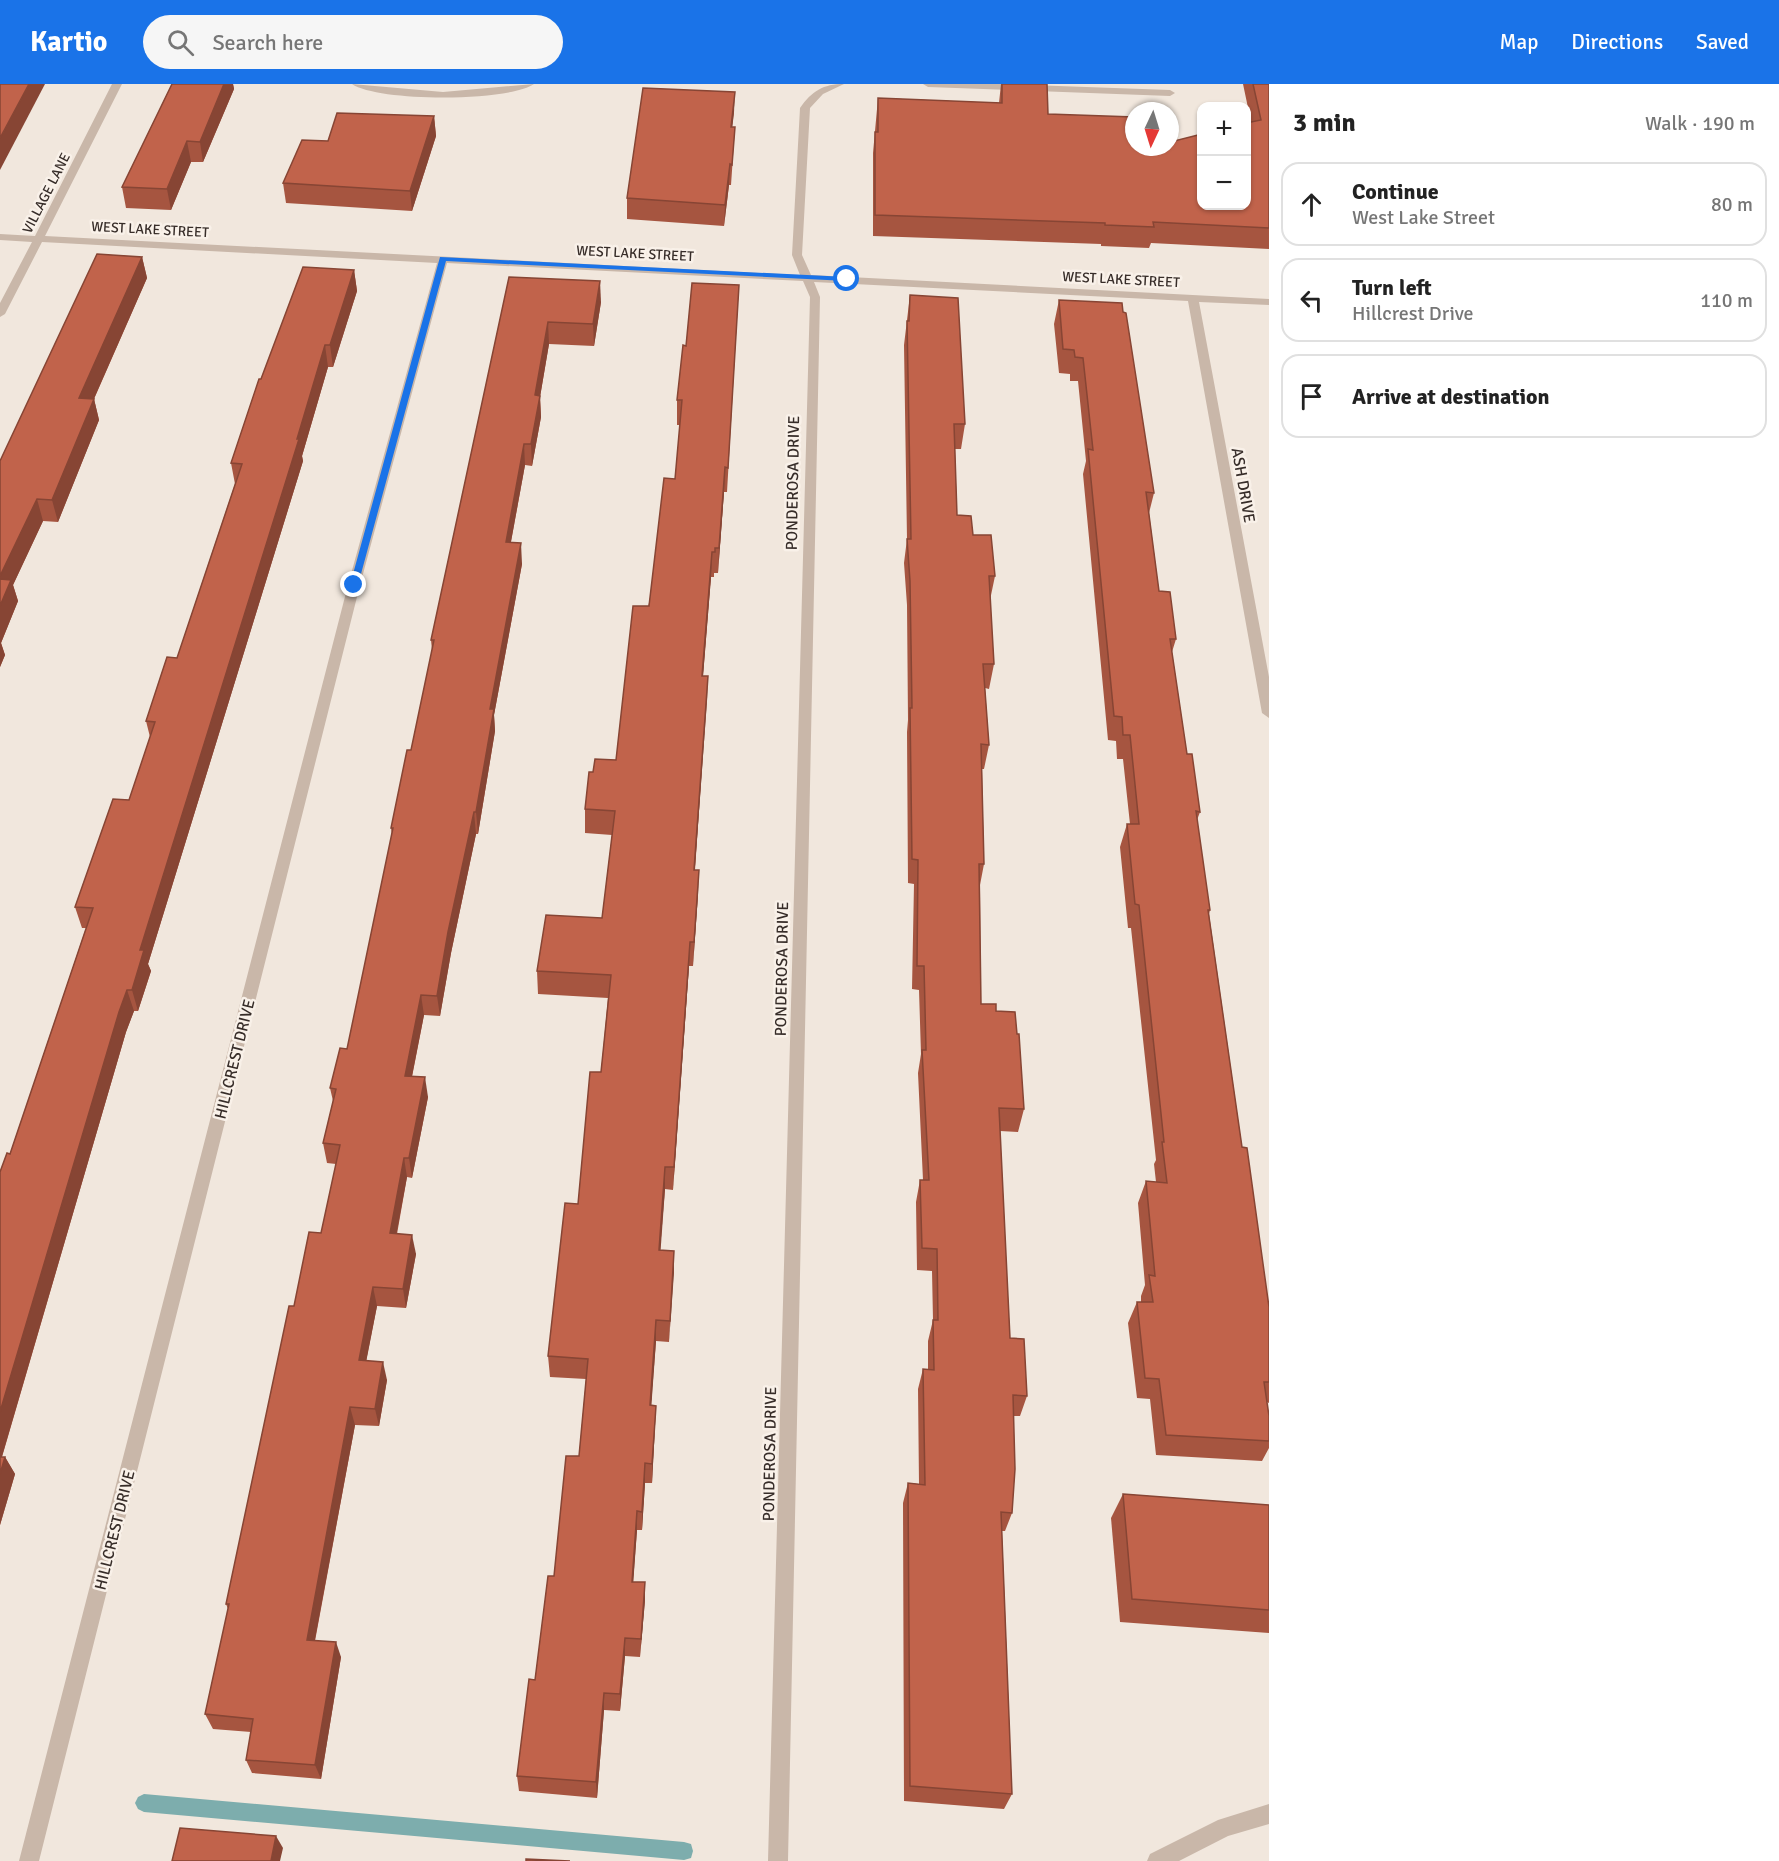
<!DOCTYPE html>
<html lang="en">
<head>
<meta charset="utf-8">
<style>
	body { margin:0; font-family:Signika,sans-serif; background:#f6f6f6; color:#222 }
	.controls { position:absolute; right:18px; top:18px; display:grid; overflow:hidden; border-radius:12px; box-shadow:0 2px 4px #0004 }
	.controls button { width:54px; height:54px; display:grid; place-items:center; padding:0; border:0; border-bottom:2px solid #e0e0e0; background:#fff; color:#222; font:30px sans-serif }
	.compass { position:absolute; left:1125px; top:18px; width:54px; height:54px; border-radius:50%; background:#fff; box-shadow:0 2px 4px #0004; rotate:184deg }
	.stop { position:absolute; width:18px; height:18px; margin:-14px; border:4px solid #1a73e8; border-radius:50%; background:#fff }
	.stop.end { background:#1a73e8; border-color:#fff; box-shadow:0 2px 6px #0008 }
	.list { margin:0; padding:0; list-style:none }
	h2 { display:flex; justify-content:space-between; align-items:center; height:78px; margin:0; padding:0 24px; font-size:26px }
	h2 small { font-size:20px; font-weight:400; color:#767676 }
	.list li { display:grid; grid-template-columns:39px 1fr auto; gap:18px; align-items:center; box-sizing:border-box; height:84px; margin:0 12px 12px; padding:0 12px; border:2px solid #e0e0e0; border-radius:18px }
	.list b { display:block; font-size:22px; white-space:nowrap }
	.list p { margin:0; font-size:20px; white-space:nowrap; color:#767676 }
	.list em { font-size:20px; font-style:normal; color:#767676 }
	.icon { flex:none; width:33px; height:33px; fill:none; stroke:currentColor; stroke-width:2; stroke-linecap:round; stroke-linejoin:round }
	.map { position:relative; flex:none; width:1269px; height:1777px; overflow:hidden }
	header { display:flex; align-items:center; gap:36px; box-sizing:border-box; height:84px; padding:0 30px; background:#1a73e8; color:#fff }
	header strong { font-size:28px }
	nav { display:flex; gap:33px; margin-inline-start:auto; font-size:21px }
	.search { width:420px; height:54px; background:#f6f6f6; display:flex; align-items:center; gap:15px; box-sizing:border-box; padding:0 21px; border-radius:33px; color:#767676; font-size:22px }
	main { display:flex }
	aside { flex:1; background:#fff }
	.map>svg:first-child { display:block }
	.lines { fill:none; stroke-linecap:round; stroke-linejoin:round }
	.stream { fill:#7dadad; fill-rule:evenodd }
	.minor { fill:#c9b7a9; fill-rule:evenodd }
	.wall { fill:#a65540 }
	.shaded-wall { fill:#874534 }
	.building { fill:#c1634b; stroke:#874534; stroke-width:1.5 }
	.route { fill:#1a73e8 }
	.labels { text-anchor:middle; stroke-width:5; stroke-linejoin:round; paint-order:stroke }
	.far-street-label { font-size:14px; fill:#372d29; stroke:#f9f1e9 }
	.street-label { font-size:16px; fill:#372d29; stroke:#f9f1e9 }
</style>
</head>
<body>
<header>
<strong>Kartio</strong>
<div class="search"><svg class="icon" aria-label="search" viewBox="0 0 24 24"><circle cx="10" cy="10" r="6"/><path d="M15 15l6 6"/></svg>Search here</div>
<nav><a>Map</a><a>Directions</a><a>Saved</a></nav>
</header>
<main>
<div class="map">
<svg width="1269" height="1777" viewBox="0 0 1269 1777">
	<rect width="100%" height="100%" fill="#f1e7dd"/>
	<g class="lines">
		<polygon class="stream" points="144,1710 684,1758 691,1760 693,1767 691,1774 684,1776 144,1728 138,1725 135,1719 138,1713"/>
		<g class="minor">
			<path d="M112,0H122L45,152L800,191L792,171L800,24C812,7 823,0 844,0L823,10L810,24L802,171L811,191L1269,215V221L1199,218L1269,593V634L1262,629L1188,217L814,198L820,213L788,1777H768L810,213L803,197L447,179L360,501L39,1777H19L348,501L437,179L42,158L5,230L0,233V219L32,158L0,156V150L35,152Z"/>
			<path d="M352,0L443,8L534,0C508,18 378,18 352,0Z"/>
			<polygon points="923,0 1004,0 1170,6 1175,9 1170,12 928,3"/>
			<polygon points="1269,1720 1269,1740 1228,1752 1179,1777 1147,1777 1150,1770 1218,1736"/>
		</g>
	</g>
	<g class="wall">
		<polygon points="172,0 233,0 234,5 203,78 191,78 171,126 126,124 122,103"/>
		<polygon points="1001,0 1047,0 1048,30 1134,63 1170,63 1251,38 1243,0 1269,0 1269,165 1151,159 1149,164 1101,162 1101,160 873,152 873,69 878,14 999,19"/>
		<polygon points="734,28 732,43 735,43 731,101 729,101 724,142 627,135 627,114"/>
		<polygon points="434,32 436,52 412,127 286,119 283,99 328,57"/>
		<polygon points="142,173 147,194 94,315 99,336 58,438 43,437 13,501 18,517 1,559 5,571 0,583 0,377"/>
		<polygon points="303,183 354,186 357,207 333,283 328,283 302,372 303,377 148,880 151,887 138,927 134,927 126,948 2,1373 5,1373 15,1390 0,1441 0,1088 7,1069 10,1070 86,844 82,844 75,823 113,715 129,716 150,653 146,637 167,573 177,574 235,400 231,379 259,295 261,295"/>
		<polygon points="509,193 601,218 594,262 549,260 540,313 541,333 532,382 525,381 511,458 522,480 494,631 495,647 478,750 476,750 451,869 440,932 424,931 412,993 428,1013 412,1094 407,1093 397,1150 416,1170 406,1224 377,1222 366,1277 387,1296 379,1342 355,1341 315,1557 341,1573 321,1695 252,1689 246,1676 251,1648 213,1645 205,1630 228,1525 226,1520 294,1222 321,1149 336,1080 327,1079 323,1059 333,1017 330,1004 347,965 392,751 391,744 411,666 432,566 431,556"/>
		<polygon points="739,201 727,408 724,408 718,489 714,489 714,493 711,493 703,592 708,592 695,786 698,810 693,882 689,882 673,1106 665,1105 660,1166 674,1167 669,1258 656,1257 651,1321 656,1322 652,1399 645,1399 642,1446 637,1446 633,1498 645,1498 645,1516 640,1573 625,1572 620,1627 604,1626 597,1714 519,1707 517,1692 554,1492 579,1372 586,1295 550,1293 548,1272 578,1120 601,988 608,914 538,910 537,887 602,834 612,751 585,749 585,725 593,688 616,676 675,395 680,341 677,341 677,316 686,262"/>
		<polygon points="910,211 965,340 961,365 955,365 957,431 973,451 995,492 990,516 994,580 989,605 985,604 989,661 984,685 982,685 984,780 980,801 981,920 996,927 1017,950 1024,1025 1018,1048 1000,1047 1010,1254 1027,1312 1020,1332 1013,1332 1012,1429 1005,1447 1002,1447 1012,1710 1004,1725 904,1717 903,1419 908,1399 919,1400 918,1305 923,1285 928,1286 928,1257 933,1236 932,1187 917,1186 916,1118 920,1096 923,1096 918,989 921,970 919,906 912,905 914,800 908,799 907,648 908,636 907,521 904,479 907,455 904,261"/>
		<polygon points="1059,216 1154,409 1149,429 1159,507 1176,555 1172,568 1187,670 1200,728 1197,736 1210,826 1209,830 1242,1063 1269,1223 1269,1319 1267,1318 1269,1332 1269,1364 1262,1377 1156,1371 1150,1315 1137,1314 1128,1239 1137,1218 1141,1218 1141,1212 1145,1201 1138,1119 1146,1097 1156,1098 1154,1080 1156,1076 1131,844 1128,844 1120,763 1127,740 1130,740 1123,675 1117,675 1116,657 1108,656 1083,390 1086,377 1078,297 1070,297 1070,290 1059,289 1054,240"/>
		<polygon points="1123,1410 1269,1421 1269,1549 1120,1538 1111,1434"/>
	</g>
	<g class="shaded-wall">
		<polygon points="29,0 45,0 0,86 0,54"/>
		<polygon points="224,0 233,0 234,5 203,78 200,58"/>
		<polygon points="735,8 734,28 730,64 731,43"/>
		<polygon points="434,32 436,52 412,127 410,107"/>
		<polygon points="187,57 191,78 171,126 167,105"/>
		<polygon points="730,80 729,101 724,142 725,121"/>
		<polygon points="142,173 147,194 85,335 79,314"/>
		<polygon points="354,186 357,207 333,283 330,261"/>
		<polygon points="600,197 601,218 594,262 593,240"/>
		<polygon points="548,238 549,260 540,313 541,333 532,382 531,360 535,311"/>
		<polygon points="325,261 328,283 302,372 303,377 148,880 151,887 138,927 132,906 140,866 297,355"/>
		<polygon points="94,315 99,336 58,438 52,416"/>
		<polygon points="524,360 525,381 507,479 506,458"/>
		<polygon points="725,383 724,408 718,489 719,464"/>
		<polygon points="37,415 43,437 13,501 18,517 1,559 5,571 0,583 0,492"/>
		<polygon points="521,459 522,480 494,631 495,647 478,750 476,728 490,625"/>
		<polygon points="712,468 711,493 701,617 702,592"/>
		<polygon points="708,592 707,617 693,810 694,786"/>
		<polygon points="474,728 476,750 451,869 440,932 437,912 448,848"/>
		<polygon points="699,786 698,810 693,882 694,858"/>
		<polygon points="690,858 689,882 673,1106 674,1083"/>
		<polygon points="127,906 134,927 126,948 0,1379 0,1328 119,928"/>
		<polygon points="421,911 424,931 408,1012 405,992"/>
		<polygon points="425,993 428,1013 412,1094 409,1074"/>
		<polygon points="404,1074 407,1093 393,1168 390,1149"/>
		<polygon points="665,1083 665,1105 659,1188 659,1166"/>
		<polygon points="412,1151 416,1170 406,1224 403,1205"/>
		<polygon points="674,1167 674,1189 669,1258 670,1237"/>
		<polygon points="373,1203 377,1222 363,1294 359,1276"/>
		<polygon points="656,1236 656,1257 650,1341 650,1321"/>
		<polygon points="383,1278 387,1296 379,1342 375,1325"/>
		<polygon points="656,1322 655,1342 652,1399 652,1380"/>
		<polygon points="350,1323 355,1341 312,1571 307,1556"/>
		<polygon points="5,1373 15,1390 0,1441 0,1390"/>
		<polygon points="645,1379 645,1399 642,1446 642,1428"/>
		<polygon points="637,1427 637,1446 632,1516 632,1498"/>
		<polygon points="645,1498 645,1516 640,1573 641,1555"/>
		<polygon points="625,1554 625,1572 620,1627 620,1610"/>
		<polygon points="336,1558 341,1573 321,1695 315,1681"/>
		<polygon points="604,1609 604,1626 597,1714 596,1698"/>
		<polygon points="276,1752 283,1764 280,1777 271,1777"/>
	</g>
	<g class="building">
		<polygon points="0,0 29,0 0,54"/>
		<polygon points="172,0 224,0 200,58 187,57 167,105 122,103"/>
		<polygon points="1002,0 1047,0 1048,30 1134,33 1134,63 1170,63 1170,58 1202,50 1202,122 1246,122 1246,39 1261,36 1253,0 1269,0 1269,144 1153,138 1154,143 1105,141 1105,139 875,131 875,48 878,48 878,14 1002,19"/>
		<polygon points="643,4 735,8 731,43 735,43 732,81 730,80 725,121 627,114"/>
		<polygon points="337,29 434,32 410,107 283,99 302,56 328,57"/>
		<polygon points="97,170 142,173 79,314 94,315 52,416 37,415 0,492 0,377"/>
		<polygon points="303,183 354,186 330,261 325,261 297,355 299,355 140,866 144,866 132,906 127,906 119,928 0,1328 0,1088 7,1069 10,1070 93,824 75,823 113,715 129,716 155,638 146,637 167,573 177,574 242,380 231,379 259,295 261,295"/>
		<polygon points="509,193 600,197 593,240 548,238 535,311 540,312 531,360 524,360 506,458 521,459 490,625 494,625 476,728 474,728 448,848 437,912 421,911 405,992 425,993 409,1074 404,1074 390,1149 412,1151 403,1205 373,1203 359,1276 383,1278 375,1325 350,1323 307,1556 336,1558 315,1681 246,1676 253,1635 205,1630 229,1520 226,1520 289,1222 294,1222 309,1148 321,1149 340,1061 323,1059 336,1005 330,1004 340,964 347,965 393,744 391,744 407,666 411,666 434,556 431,556"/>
		<polygon points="692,199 739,201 728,384 725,383 719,464 715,464 715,468 712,468 702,592 708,592 694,786 699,786 694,858 690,858 674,1083 665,1083 659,1166 674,1167 670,1237 656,1236 650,1321 656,1322 652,1380 645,1379 642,1428 637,1427 632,1498 645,1498 641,1555 625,1554 620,1610 604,1609 596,1698 517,1692 529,1595 535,1596 548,1492 554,1492 566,1372 579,1372 588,1275 548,1272 565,1119 578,1120 590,988 601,988 611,891 537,887 546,831 602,834 615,727 585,725 589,688 593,688 595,675 616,676 633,522 649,522 664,394 675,395 682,316 677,316 683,261 686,262"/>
		<polygon points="910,211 958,214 965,340 954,340 957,431 971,432 973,451 991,451 995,492 989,492 994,580 983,580 989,661 981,660 984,780 979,780 981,920 996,920 996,927 1015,928 1017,950 1019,950 1024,1025 999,1024 1010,1254 1024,1255 1027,1312 1013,1311 1015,1385 1012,1429 1001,1428 1012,1710 910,1702 908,1399 925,1401 923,1285 934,1286 933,1236 938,1236 937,1165 922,1164 920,1096 929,1096 922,966 926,966 924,882 917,882 918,776 912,775 910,624 912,624 910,497 907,455 911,455 907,237 909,237"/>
		<polygon points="1059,216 1122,219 1123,228 1126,229 1154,409 1146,408 1159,507 1170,508 1176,555 1170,555 1187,670 1192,670 1200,728 1196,727 1210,826 1208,826 1242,1063 1247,1064 1269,1223 1269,1298 1264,1298 1269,1332 1269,1357 1166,1351 1159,1295 1145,1294 1137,1218 1153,1218 1149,1191 1155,1192 1146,1097 1167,1099 1162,1058 1164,1058 1139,821 1135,820 1127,740 1139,740 1130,651 1123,651 1122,633 1114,632 1088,365 1093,366 1083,274 1075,273 1074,266 1063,265"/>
		<polygon points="0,495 11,496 0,522"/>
		<polygon points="0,1373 5,1373 0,1390"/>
		<polygon points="1123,1410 1269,1421 1269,1526 1132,1515"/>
		<polygon points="180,1744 276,1752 271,1777 172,1777"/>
		<polygon points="526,1775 570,1777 526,1777"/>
	</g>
	<polygon class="route" points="440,173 847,193 851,195 847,197 446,177 358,501 354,504 350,501"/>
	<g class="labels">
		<g class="far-street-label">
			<text transform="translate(46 109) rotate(-63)" y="5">VILLAGE LANE</text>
			<text transform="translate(150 145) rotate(3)" y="5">WEST LAKE STREET</text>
			<text transform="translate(635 169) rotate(3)" y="5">WEST LAKE STREET</text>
			<text transform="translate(1121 195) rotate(3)" y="5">WEST LAKE STREET</text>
		</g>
		<g class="street-label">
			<text transform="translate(792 399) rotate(-89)" y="6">PONDEROSA DRIVE</text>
			<text transform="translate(1244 401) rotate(80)" y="6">ASH DRIVE</text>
			<text transform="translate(781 885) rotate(-89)" y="6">PONDEROSA DRIVE</text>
			<text transform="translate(234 975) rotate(-76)" y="6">HILLCREST DRIVE</text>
			<text transform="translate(769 1370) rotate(-89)" y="6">PONDEROSA DRIVE</text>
			<text transform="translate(114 1446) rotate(-76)" y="6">HILLCREST DRIVE</text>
		</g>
	</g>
</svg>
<div class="controls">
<button>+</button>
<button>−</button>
</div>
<svg class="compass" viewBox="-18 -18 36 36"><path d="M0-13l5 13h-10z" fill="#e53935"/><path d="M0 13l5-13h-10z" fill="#767676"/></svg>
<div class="stop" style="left:847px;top:195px"></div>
<div class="stop end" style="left:354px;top:501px"></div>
</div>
<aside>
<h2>3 min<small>Walk · 190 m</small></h2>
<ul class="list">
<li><svg class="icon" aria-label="ahead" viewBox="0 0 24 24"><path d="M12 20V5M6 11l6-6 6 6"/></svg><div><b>Continue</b><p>West Lake Street</p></div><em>80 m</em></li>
<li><svg class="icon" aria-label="left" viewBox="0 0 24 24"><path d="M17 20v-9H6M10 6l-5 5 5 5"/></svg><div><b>Turn left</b><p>Hillcrest Drive</p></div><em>110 m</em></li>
<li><svg class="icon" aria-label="arrive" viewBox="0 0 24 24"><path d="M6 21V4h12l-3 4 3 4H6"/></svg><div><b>Arrive at destination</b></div></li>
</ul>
</aside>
</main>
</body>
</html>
